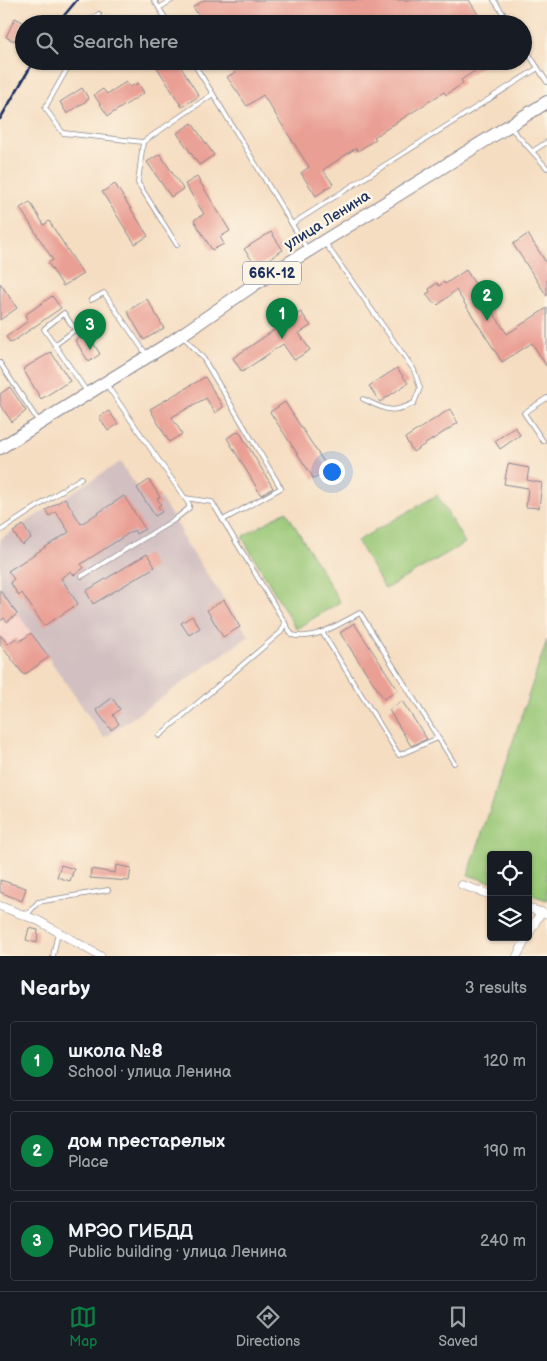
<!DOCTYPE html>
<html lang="en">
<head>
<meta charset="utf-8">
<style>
	body { margin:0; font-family:"Balsamiq Sans",sans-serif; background:#20242c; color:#f1f3f6 }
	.controls { position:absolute; right:15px; bottom:15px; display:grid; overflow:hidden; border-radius:5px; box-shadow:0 1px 4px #0004 }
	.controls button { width:45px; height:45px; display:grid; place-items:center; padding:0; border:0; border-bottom:1px solid #363941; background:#171b24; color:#f1f3f6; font:25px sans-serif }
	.you { position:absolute; left:331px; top:471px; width:18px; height:18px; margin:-12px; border:4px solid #fff; border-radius:50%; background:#1a73e8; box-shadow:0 0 0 8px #1a73e833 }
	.badge { display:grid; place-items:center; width:32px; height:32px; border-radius:50%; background:#0b8043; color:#fff; font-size:16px; font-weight:700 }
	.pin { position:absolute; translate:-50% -41px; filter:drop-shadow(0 1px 2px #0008) }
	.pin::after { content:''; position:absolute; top:26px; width:18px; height:15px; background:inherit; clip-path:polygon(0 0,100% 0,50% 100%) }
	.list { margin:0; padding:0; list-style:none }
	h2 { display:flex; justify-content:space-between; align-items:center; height:65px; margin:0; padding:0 20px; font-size:21px }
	h2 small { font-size:16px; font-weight:400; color:#9ea1a6 }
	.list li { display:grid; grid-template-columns:32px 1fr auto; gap:15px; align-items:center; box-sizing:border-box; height:80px; margin:0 10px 10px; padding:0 10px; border:1px solid #363941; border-radius:5px }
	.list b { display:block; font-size:19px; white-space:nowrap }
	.list p { margin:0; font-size:16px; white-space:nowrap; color:#9ea1a6 }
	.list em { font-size:16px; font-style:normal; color:#9ea1a6 }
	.icon { flex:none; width:28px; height:28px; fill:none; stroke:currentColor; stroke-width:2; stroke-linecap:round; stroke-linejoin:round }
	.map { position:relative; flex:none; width:547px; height:956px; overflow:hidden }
	.search { position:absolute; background:#171b24; box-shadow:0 1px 4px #0004; left:15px; right:15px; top:15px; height:55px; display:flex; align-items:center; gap:12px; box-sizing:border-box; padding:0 18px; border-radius:28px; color:#9ea1a6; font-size:19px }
	.sheet { height:335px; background:#171b24 }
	nav { display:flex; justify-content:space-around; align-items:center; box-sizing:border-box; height:70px; border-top:1px solid #363941; background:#171b24; font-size:14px; color:#9ea1a6 }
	nav a { display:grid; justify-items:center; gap:2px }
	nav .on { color:#0b8043 }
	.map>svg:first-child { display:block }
	.built { fill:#f7d1c9 }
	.industrial { fill:#d2bfc1 }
	.green { fill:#98c776; stroke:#5a7b6a }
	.building { fill:#ea9f94 }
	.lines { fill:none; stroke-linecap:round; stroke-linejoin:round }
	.service-casing { stroke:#888690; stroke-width:5.5 }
	.minor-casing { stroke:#888690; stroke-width:9 }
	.primary-casing { stroke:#888690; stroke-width:14 }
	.service { stroke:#fff; stroke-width:4 }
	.minor { stroke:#fff; stroke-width:8 }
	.primary { stroke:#fff; stroke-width:12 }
	.rail { stroke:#1b2f5e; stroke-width:2.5 }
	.labels { text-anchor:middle; stroke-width:5; stroke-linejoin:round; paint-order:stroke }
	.shield { fill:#fcf5e5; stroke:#5e6a86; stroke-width:1 }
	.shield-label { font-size:14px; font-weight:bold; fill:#1b2f5e }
	.street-label { font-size:15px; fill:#1b2f5e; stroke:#fcf5e5 }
</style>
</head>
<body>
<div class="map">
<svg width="547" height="956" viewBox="0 0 547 956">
	<rect width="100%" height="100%" fill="#fcf5e5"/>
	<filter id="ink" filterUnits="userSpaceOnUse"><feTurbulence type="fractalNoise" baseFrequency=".02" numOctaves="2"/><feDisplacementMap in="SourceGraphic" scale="10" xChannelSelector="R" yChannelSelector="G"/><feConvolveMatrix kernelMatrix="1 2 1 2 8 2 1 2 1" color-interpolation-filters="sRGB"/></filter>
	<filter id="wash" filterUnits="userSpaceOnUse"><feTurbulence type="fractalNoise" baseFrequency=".0096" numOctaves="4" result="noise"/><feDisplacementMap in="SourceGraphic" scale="20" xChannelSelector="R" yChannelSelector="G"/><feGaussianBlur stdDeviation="1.12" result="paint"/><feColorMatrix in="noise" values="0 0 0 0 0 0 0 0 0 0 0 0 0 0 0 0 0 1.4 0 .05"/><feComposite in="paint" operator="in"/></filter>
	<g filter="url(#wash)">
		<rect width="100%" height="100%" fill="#f5ddc1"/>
		<polygon class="built" points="0,588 49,658 24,675 0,644"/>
		<polygon class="industrial" points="120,462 137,488 149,480 182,532 180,534 249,636 104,738 0,588 0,539"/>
		<g class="green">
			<polygon points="437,495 465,543 385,589 357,541"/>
			<polygon points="286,511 340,602 296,629 242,537"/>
			<polygon points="547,640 547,900 528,894 528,855 491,855 491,882 468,875"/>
		</g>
		<g id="blocks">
			<g class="building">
				<polygon points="204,0 469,0 484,24 204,24 193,7"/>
				<polygon points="15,18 23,22 14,41 6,37"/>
				<polygon points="153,61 177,61 199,96 182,107"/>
				<polygon points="229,61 490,61 461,80 463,83 446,95 444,92 374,137 376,139 358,151 356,148 323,170 333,184 316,196 301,173 309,167 263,95 247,106 227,77 236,72"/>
				<polygon points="126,82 130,87 138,83 144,93 108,116 94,95 103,89 107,94"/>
				<polygon points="82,88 89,99 67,114 60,102"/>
				<polygon points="192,123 214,155 199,165 177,133"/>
				<polygon points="160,154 183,189 171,197 147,162"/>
				<polygon points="197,177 230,231 220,237 224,244 212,250 194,220 204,214 185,184"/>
				<polygon points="115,184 148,236 135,244 102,192"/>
				<polygon points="30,202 44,225 49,221 83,274 63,286 48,263 53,260 20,208"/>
				<polygon points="271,232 283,250 257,267 244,249"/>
				<polygon points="528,234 547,264 547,296 513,244"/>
				<polygon points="466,270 507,334 547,308 547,367 532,343 502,362 456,290 438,305 435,302 433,303 426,294 430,292 429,289 437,283 439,286 444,282 445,284"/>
				<polygon points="0,283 17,308 0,320"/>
				<polygon points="52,296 61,308 11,343 6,337 28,321 25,315"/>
				<polygon points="147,299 164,328 144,340 127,311"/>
				<polygon points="301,312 311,326 299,333 310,350 294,360 283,344 242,372 233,358"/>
				<polygon points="87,333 100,354 89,362 75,340"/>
				<polygon points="51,352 70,381 41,399 23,369"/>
				<polygon points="397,368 408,383 380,402 369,386"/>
				<polygon points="205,377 223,407 215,413 206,398 172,417 182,434 169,442 150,409"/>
				<polygon points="10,387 26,411 12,422 0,405 0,394"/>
				<polygon points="285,402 329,470 314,479 270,412"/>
				<polygon points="450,409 458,423 413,452 405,438"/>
				<polygon points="109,411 118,424 108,431 99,417"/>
				<polygon points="515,427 520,435 500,449 495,441"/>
				<polygon points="239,431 273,488 261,495 227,438"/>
				<polygon points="508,464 529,468 527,480 542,483 539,508 526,507 528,488 504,484"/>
				<polygon points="149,480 160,497 157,499 161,504 158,506 162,512 155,516 137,488"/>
				<polygon points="124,496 145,529 136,534 134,530 81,564 84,568 74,575 71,571 61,578 78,604 44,626 22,593 19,596 10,582 14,579 8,571 69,532 56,512 49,516 46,510 65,498 81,524"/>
				<polygon points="23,525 31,538 22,545 13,532"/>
				<polygon points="147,554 155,567 93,604 86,591"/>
				<polygon points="0,590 17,614 7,622 4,618 0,621"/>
				<polygon points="224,600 240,627 223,637 207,610"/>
				<polygon points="192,616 200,628 189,635 181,623"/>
				<polygon points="354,623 398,690 384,699 340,633"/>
				<polygon points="31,633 49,657 24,675 0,644 0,635 8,644 16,638 19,642"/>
				<polygon points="112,698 120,709 113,715 119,724 111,730 96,710"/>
				<polygon points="402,701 427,739 411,746 389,710"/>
				<polygon points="61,865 74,869 70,881 57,877"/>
				<polygon points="116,865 131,868 129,881 90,878 91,869 115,873"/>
				<polygon points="0,880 26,888 22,901 0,892"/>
				<polygon points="29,928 38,930 37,943 26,940"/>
			</g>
		</g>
	</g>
	<g filter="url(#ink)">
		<use href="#blocks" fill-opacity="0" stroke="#888690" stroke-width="1"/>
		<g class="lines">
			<g class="service-casing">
				<g id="service">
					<polyline points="154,0 169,24"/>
					<polyline points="494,0 510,24"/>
					<polyline points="159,8 172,0"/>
					<polyline points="85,24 99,14"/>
					<polyline points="523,45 547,82"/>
					<polyline points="69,61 67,69 45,108 63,133 143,142 213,94 307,249"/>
					<polyline points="192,61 213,94"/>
					<polyline points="510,127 547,168"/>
					<polyline points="143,142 138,183 177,245"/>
					<polyline points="533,151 547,142"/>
					<polyline points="292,224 538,68"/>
					<path d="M325,243L414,370L420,388L414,403C390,415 385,409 363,399"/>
					<polyline points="91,300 104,293 146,354"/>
					<polyline points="183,336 203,358 281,488 223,520"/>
					<polyline points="55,345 75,330 64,313 44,329 87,392"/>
					<polyline points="0,363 39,422"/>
					<polyline points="543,441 524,413 547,398"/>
					<polyline points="0,531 81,478"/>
					<polyline points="82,576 174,520 189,508 189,504 106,384"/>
					<path d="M285,623L292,635C315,641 340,623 360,613L454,763"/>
					<polyline points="322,632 399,755 438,738"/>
					<polyline points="159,736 281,632 285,623 212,502 185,498"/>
					<polyline points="26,916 38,902 108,890"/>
					<polyline points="53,956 58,932"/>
				</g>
			</g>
			<g class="minor-casing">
				<g id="minor">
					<polyline points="462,885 491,895"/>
					<polyline points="0,906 39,921 100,956"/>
					<polyline points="528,908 547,914"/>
					<polyline points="528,935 541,912"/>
					<polyline points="517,956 527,937"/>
				</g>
			</g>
			<g class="primary-casing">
				<polyline id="primary" points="0,448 171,342 255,284 547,102"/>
			</g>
			<use href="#service" class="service"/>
			<use href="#minor" class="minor"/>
			<use href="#primary" class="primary"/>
			<g class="rail">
				<polyline points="57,24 77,0"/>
				<polyline points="0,119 34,61"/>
			</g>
		</g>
	</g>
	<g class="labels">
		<rect class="shield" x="243" y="261.5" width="58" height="23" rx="4"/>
		<g class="shield-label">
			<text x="272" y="278">66К-12</text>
		</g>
		<g class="street-label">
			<text transform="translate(327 220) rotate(-32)" y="5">улица Ленина</text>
		</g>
	</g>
</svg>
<div class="controls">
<button><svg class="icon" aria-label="locate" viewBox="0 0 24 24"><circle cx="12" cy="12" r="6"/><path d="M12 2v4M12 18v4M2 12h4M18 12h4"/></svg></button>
<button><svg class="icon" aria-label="layers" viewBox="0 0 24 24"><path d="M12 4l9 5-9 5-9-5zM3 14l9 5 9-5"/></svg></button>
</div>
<div class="you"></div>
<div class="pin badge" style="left:282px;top:339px">1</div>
<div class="pin badge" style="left:487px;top:321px">2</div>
<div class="pin badge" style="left:90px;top:350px">3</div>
<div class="search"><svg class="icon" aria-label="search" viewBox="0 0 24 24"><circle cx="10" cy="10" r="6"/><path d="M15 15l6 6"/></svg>Search here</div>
</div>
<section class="sheet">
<h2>Nearby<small>3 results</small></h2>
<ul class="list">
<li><span class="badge">1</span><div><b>школа №8</b><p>School · улица Ленина</p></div><em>120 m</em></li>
<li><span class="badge">2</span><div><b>дом престарелых</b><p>Place</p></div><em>190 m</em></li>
<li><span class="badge">3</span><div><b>МРЭО ГИБДД</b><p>Public building · улица Ленина</p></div><em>240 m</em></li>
</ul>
</section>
<nav>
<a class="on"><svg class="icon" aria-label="map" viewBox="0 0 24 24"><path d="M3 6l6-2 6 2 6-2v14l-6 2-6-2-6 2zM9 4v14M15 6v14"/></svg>Map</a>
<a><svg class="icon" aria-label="directions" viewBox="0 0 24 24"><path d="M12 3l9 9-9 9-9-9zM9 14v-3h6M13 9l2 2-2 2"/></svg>Directions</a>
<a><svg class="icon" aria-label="saved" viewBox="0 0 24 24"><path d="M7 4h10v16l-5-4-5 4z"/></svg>Saved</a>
</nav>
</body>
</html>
